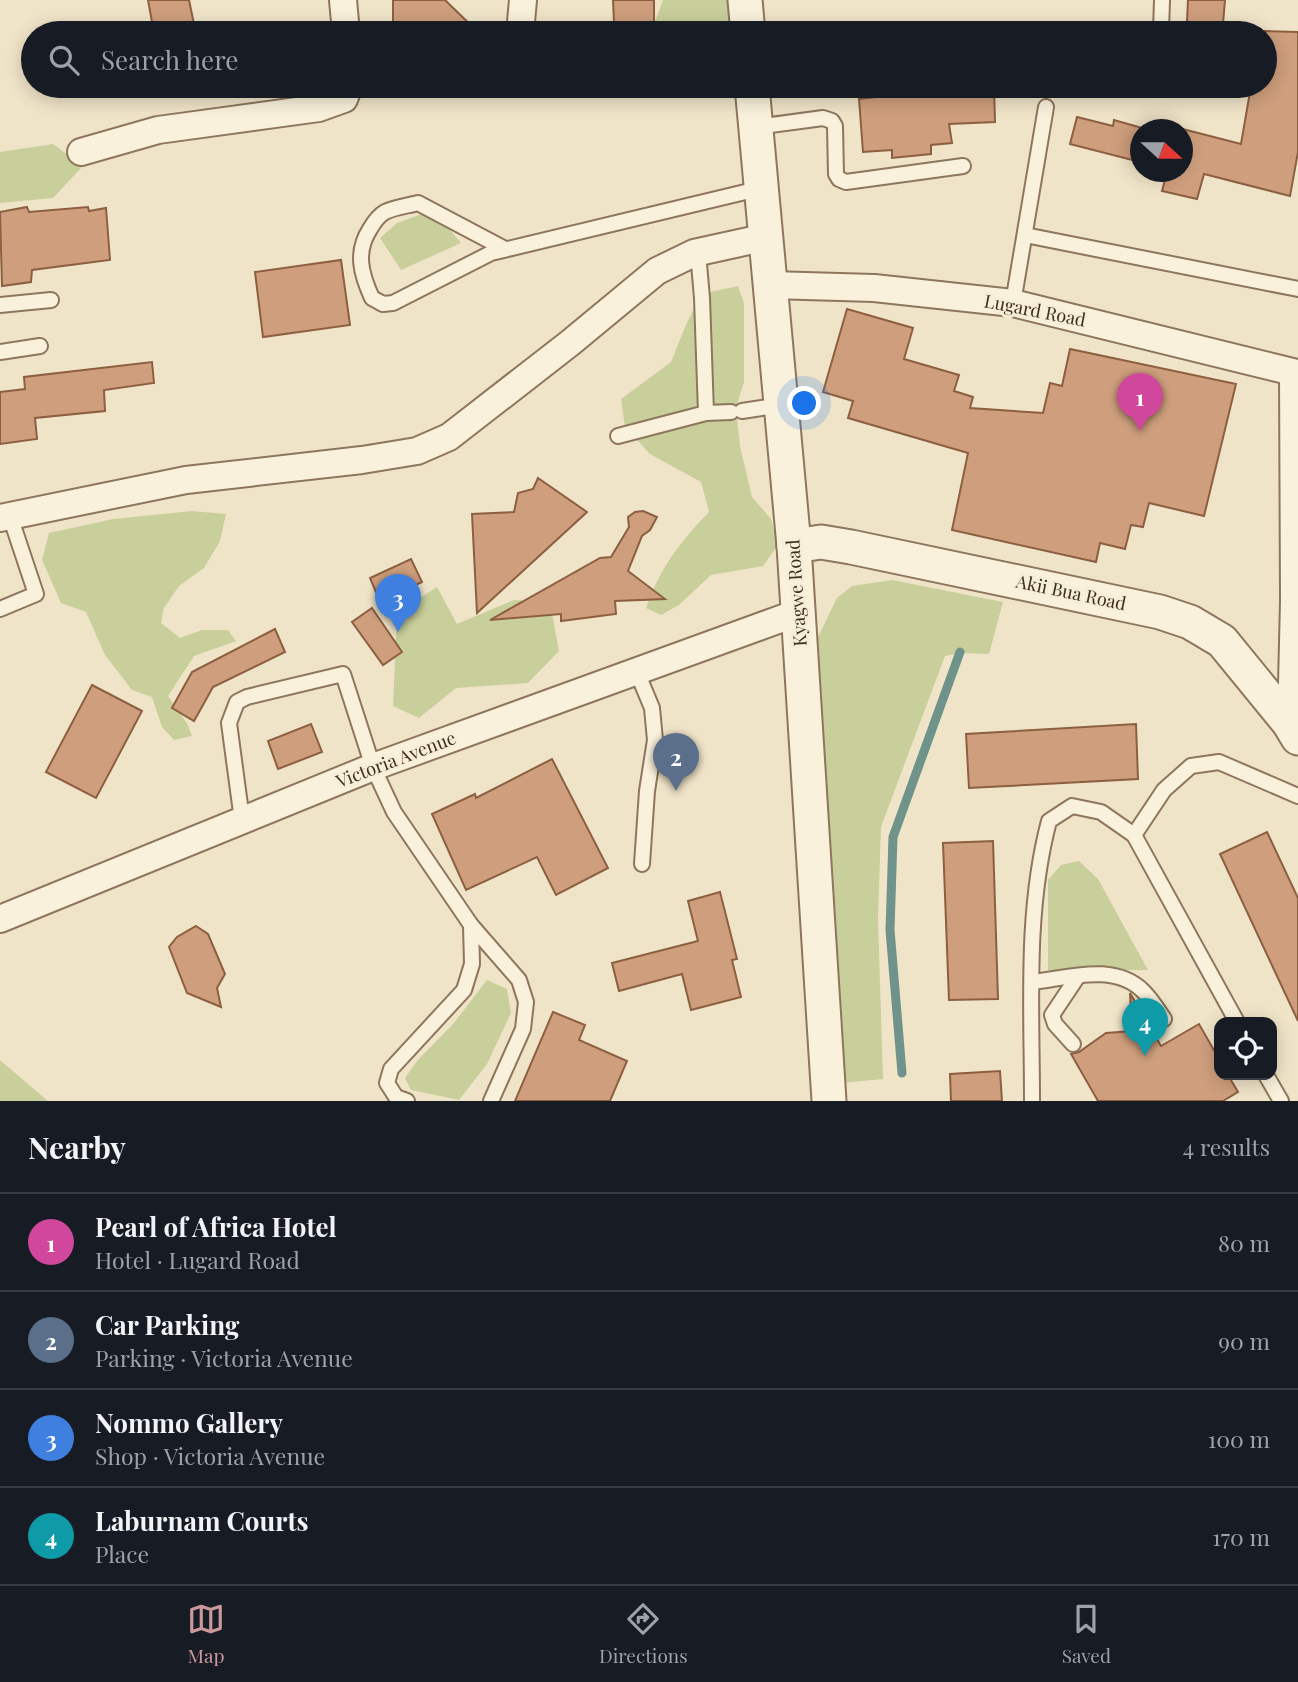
<!DOCTYPE html>
<html lang="en">
<head>
<meta charset="utf-8">
<style>
	body { margin:0; font-family:"Playfair Display",serif; background:#242831; color:#f1f3f6 }
	.controls { position:absolute; right:21px; bottom:21px; display:grid; overflow:hidden; border-radius:14px; box-shadow:0 4px 18px #0003 }
	.controls button { width:63px; height:63px; display:grid; place-items:center; padding:0; border:0; border-bottom:2px solid #363941; background:#171b24; color:#f1f3f6; font:35px sans-serif }
	.compass { position:absolute; left:1130px; top:119px; width:63px; height:63px; border-radius:50%; background:#171b24; box-shadow:0 4px 18px #0003; rotate:111deg }
	.you { position:absolute; left:805px; top:404px; width:24px; height:24px; margin:-18px; border:5px solid #fff; border-radius:50%; background:#1a73e8; box-shadow:0 0 0 10px #1a73e833 }
	.badge { display:grid; place-items:center; width:46px; height:46px; border-radius:50%; background:#cc999b; color:#fff; font-size:23px; font-weight:700 }
	.pin { position:absolute; translate:-50% -58px; filter:drop-shadow(0 2px 4px #0008) }
	.pin::after { content:''; position:absolute; top:37px; width:24px; height:21px; background:inherit; clip-path:polygon(0 0,100% 0,50% 100%) }
	.list { margin:0; padding:0; list-style:none }
	h2 { display:flex; justify-content:space-between; align-items:center; height:91px; margin:0; padding:0 28px; font-size:30px }
	h2 small { font-size:23px; font-weight:400; color:#9ea1a6 }
	.list li { display:grid; grid-template-columns:46px 1fr auto; gap:21px; align-items:center; box-sizing:border-box; height:98px; padding:0 28px; border-top:2px solid #363941 }
	.list b { display:block; font-size:26px; white-space:nowrap }
	.list p { margin:0; font-size:23px; white-space:nowrap; color:#9ea1a6 }
	.list em { font-size:23px; font-style:normal; color:#9ea1a6 }
	.icon { flex:none; width:38px; height:38px; fill:none; stroke:currentColor; stroke-width:2; stroke-linecap:round; stroke-linejoin:round }
	.map { position:relative; flex:none; width:1298px; height:1101px; overflow:hidden }
	.search { position:absolute; background:#171b24; box-shadow:0 4px 18px #0003; left:21px; right:21px; top:21px; height:77px; display:flex; align-items:center; gap:18px; box-sizing:border-box; padding:0 24px; border-radius:38px; color:#9ea1a6; font-size:26px }
	.sheet { height:483px; background:#171b24 }
	nav { display:flex; justify-content:space-around; align-items:center; box-sizing:border-box; height:98px; border-top:2px solid #363941; background:#171b24; font-size:19px; color:#9ea1a6 }
	nav a { display:grid; justify-items:center; gap:4px }
	nav .on { color:#cc999b }
	.map>svg:first-child { display:block }
	.green { fill:#c9cf9b }
	.lines { fill:none; stroke-linecap:round; stroke-linejoin:round }
	.stream { stroke:#6f938a; stroke-width:9 }
	.building { fill:#cf9f7d; stroke:#8d5f41; stroke-width:2 }
	.service-casing { stroke:#8d765c; stroke-width:18 }
	.minor-casing { stroke:#8d765c; stroke-width:30 }
	.tertiary-casing { stroke:#8d765c; stroke-width:37 }
	.service { stroke:#faf1dc; stroke-width:14 }
	.minor { stroke:#faf1dc; stroke-width:26 }
	.tertiary { stroke:#faf1dc; stroke-width:33 }
	.labels { text-anchor:middle; stroke-width:6; stroke-linejoin:round; paint-order:stroke }
	.street-label { font-size:18px; fill:#3d2e20; stroke:#f7eed8 }
</style>
</head>
<body>
<div class="map">
<svg width="1298" height="1101" viewBox="0 0 1298 1101">
	<rect width="100%" height="100%" fill="#f0e4c8"/>
	<g class="green">
		<polygon points="663,0 731,0 733,3 728,32 651,33"/>
		<polygon points="53,144 83,166 53,198 0,203 0,152"/>
		<polygon points="433,210 461,243 401,270 380,238 397,223"/>
		<path d="M738,286L744,303V382L736,408L740,446L752,497L771,519L778,545L763,566L711,575L679,605L661,615L646,608C660,568 680,542 709,512L701,482L650,454L625,427L621,399L671,362L685,327L701,294Z"/>
		<polygon points="192,511 226,514 220,541 204,568 179,586 164,608 161,623 180,638 202,630 228,630 236,641 194,656 168,696 188,725 192,736 174,740 162,727 152,697 132,690 105,655 86,612 61,603 42,560 49,533 113,519"/>
		<polygon points="892,580 1003,602 989,654 960,653 945,656 881,827 878,919 883,1079 841,1083 806,716 818,637 837,598 852,586"/>
		<polygon points="437,587 457,624 514,600 550,602 559,651 528,683 456,688 419,718 393,706 397,613"/>
		<polygon points="1079,861 1098,879 1148,970 1048,970 1048,880 1061,865"/>
		<polygon points="487,980 507,989 511,1013 487,1064 459,1100 411,1090 405,1078 417,1061 453,1024"/>
		<polygon points="0,1060 48,1101 0,1101"/>
	</g>
	<g class="lines">
		<polyline class="stream" points="902,1073 890,930 893,837 960,652"/>
	</g>
	<g class="building">
		<polygon points="148,0 189,0 194,24 154,33"/>
		<polygon points="393,0 445,0 479,33 393,33"/>
		<polygon points="613,0 654,0 654,22 614,23"/>
		<polygon points="1188,0 1225,0 1223,24 1187,22"/>
		<polygon points="1265,31 1298,32 1298,152 1290,196 1204,174 1197,199 1162,191 1167,172 1182,172 1182,130 1161,130 1163,124 1241,144 1251,86 1265,86"/>
		<polygon points="974,86 994,86 995,122 949,124 952,143 931,145 931,154 892,158 892,150 863,152 859,99"/>
		<polygon points="1077,117 1113,126 1114,120 1149,130 1140,130 1140,162 1070,144"/>
		<polygon points="27,207 29,212 88,207 89,211 106,208 110,260 32,270 31,282 2,286 0,212"/>
		<polygon points="341,260 350,325 263,337 255,272"/>
		<polygon points="847,309 913,328 904,359 959,375 954,391 973,397 970,408 1043,413 1050,383 1062,386 1070,349 1236,384 1204,516 1149,503 1143,527 1131,525 1125,549 1100,543 1096,562 952,530 968,453 848,418 853,401 823,392"/>
		<polygon points="152,362 154,383 104,390 105,411 35,418 37,439 0,444 0,392 25,389 24,377"/>
		<polygon points="538,478 587,512 477,613 472,514 514,512 518,493 533,489"/>
		<polygon points="643,511 657,517 650,530 642,536 628,571 665,599 615,601 616,614 561,621 561,614 490,620 600,558 611,557 629,527 628,517 635,512"/>
		<polygon points="411,559 422,582 380,602 370,578"/>
		<polygon points="372,608 402,652 383,665 352,622"/>
		<polygon points="275,629 285,652 213,687 194,721 172,708 192,672"/>
		<polygon points="92,685 142,711 96,798 46,772"/>
		<polygon points="311,724 322,752 278,769 268,741"/>
		<polygon points="1136,724 1138,779 969,788 966,734"/>
		<polygon points="552,759 608,868 556,895 537,857 466,890 432,814 475,794 476,798"/>
		<polygon points="1267,832 1298,898 1298,1021 1220,854"/>
		<polygon points="993,841 998,999 949,1000 943,843"/>
		<polygon points="720,892 737,959 732,960 741,997 691,1010 682,974 619,991 612,963 698,941 688,901"/>
		<polygon points="196,926 208,934 225,974 217,988 221,1007 187,993 169,947 177,937"/>
		<polygon points="1130,993 1161,1046 1199,1024 1219,1059 1219,1075 1228,1075 1238,1092 1223,1101 1098,1101 1071,1054 1079,1052 1106,1033 1132,1031"/>
		<polygon points="553,1012 585,1025 579,1040 627,1061 610,1101 515,1101"/>
		<polygon points="1000,1071 1002,1101 951,1101 950,1074"/>
	</g>
	<g class="lines">
		<g class="service-casing">
			<g id="service">
				<polyline points="1161,31 1162,0"/>
				<polyline points="756,127 823,118 832,121 835,126 836,174 839,179 846,182 963,166"/>
				<polyline points="1025,235 1298,289"/>
				<path d="M505,249L418,203C407,206 395,207 385,212C378,216 374,222 370,229C355,252 361,274 372,298L383,304L393,303L491,253L762,188"/>
				<polyline points="699,264 702,298 706,413"/>
				<polyline points="1013,303 1046,107"/>
				<polyline points="0,305 51,300"/>
				<polyline points="0,352 40,346"/>
				<polyline points="742,411 781,405"/>
				<polyline points="618,436 706,413 731,412"/>
				<polyline points="0,609 36,594 10,516"/>
				<polyline points="637,672 652,708 655,740 647,791 642,864"/>
				<polyline points="242,820 229,723 237,702 247,697 343,674 373,767 394,812 471,925 519,980 526,1002 523,1029 491,1101"/>
				<polyline points="1134,835 1164,790 1191,766 1219,762 1298,796"/>
				<path d="M1032,982C1068,978 1115,962 1144,992C1152,1000 1158,1010 1164,1019"/>
				<polyline points="1073,1044 1055,1024 1052,1015 1078,976"/>
				<polyline points="1266,1075 1281,1101"/>
				<polyline points="407,1101 396,1097 387,1083 391,1069 464,990 472,964 471,925"/>
				<path d="M1032,1101C1032,1007 1025,912 1049,821L1072,806L1101,812L1134,835L1237,1022"/>
			</g>
		</g>
		<g class="minor-casing">
			<g id="minor">
				<polyline points="343,0 346,33"/>
				<polyline points="520,33 523,0"/>
				<polyline points="81,152 158,130 319,108 344,99 349,86"/>
				<polyline points="771,285 874,288 1013,303 1293,372 1294,601 1291,726"/>
				<polyline points="0,518 186,480 362,460 417,451 449,437 570,343 657,271 694,253 767,237"/>
				<polyline points="0,919 373,767 797,613"/>
			</g>
		</g>
		<g class="tertiary-casing">
			<g id="tertiary">
				<polyline points="745,0 748,33"/>
				<polyline points="752,86 794,546 829,1101"/>
				<polyline points="794,546 821,542 851,547 1160,612 1190,622 1222,641 1289,723 1298,738"/>
			</g>
		</g>
		<use href="#service" class="service"/>
		<use href="#minor" class="minor"/>
		<use href="#tertiary" class="tertiary"/>
	</g>
	<g class="labels">
		<g class="street-label">
			<text transform="translate(1035 311) rotate(11)" y="6">Lugard Road</text>
			<text transform="translate(797 593) rotate(-94)" y="6">Kyagwe Road</text>
			<text transform="translate(1071 593) rotate(12)" y="6">Akii Bua Road</text>
			<text transform="translate(396 760) rotate(-21)" y="6">Victoria Avenue</text>
		</g>
	</g>
</svg>
<div class="controls">
<button><svg class="icon" aria-label="locate" viewBox="0 0 24 24"><circle cx="12" cy="12" r="6"/><path d="M12 2v4M12 18v4M2 12h4M18 12h4"/></svg></button>
</div>
<svg class="compass" viewBox="-18 -18 36 36"><path d="M0-13l5 13h-10z" fill="#e53935"/><path d="M0 13l5-13h-10z" fill="#9ea1a6"/></svg>
<div class="you"></div>
<div class="pin badge" style="left:1140px;top:431px;background:#d1479c">1</div>
<div class="pin badge" style="left:676px;top:791px;background:#5c6f8a">2</div>
<div class="pin badge" style="left:398px;top:632px;background:#3f7fe0">3</div>
<div class="pin badge" style="left:1145px;top:1056px;background:#0f9aa8">4</div>
<div class="search"><svg class="icon" aria-label="search" viewBox="0 0 24 24"><circle cx="10" cy="10" r="6"/><path d="M15 15l6 6"/></svg>Search here</div>
</div>
<section class="sheet">
<h2>Nearby<small>4 results</small></h2>
<ul class="list">
<li><span class="badge" style="background:#d1479c">1</span><div><b>Pearl of Africa Hotel</b><p>Hotel · Lugard Road</p></div><em>80 m</em></li>
<li><span class="badge" style="background:#5c6f8a">2</span><div><b>Car Parking</b><p>Parking · Victoria Avenue</p></div><em>90 m</em></li>
<li><span class="badge" style="background:#3f7fe0">3</span><div><b>Nommo Gallery</b><p>Shop · Victoria Avenue</p></div><em>100 m</em></li>
<li><span class="badge" style="background:#0f9aa8">4</span><div><b>Laburnam Courts</b><p>Place</p></div><em>170 m</em></li>
</ul>
</section>
<nav>
<a class="on"><svg class="icon" aria-label="map" viewBox="0 0 24 24"><path d="M3 6l6-2 6 2 6-2v14l-6 2-6-2-6 2zM9 4v14M15 6v14"/></svg>Map</a>
<a><svg class="icon" aria-label="directions" viewBox="0 0 24 24"><path d="M12 3l9 9-9 9-9-9zM9 14v-3h6M13 9l2 2-2 2"/></svg>Directions</a>
<a><svg class="icon" aria-label="saved" viewBox="0 0 24 24"><path d="M7 4h10v16l-5-4-5 4z"/></svg>Saved</a>
</nav>
</body>
</html>
